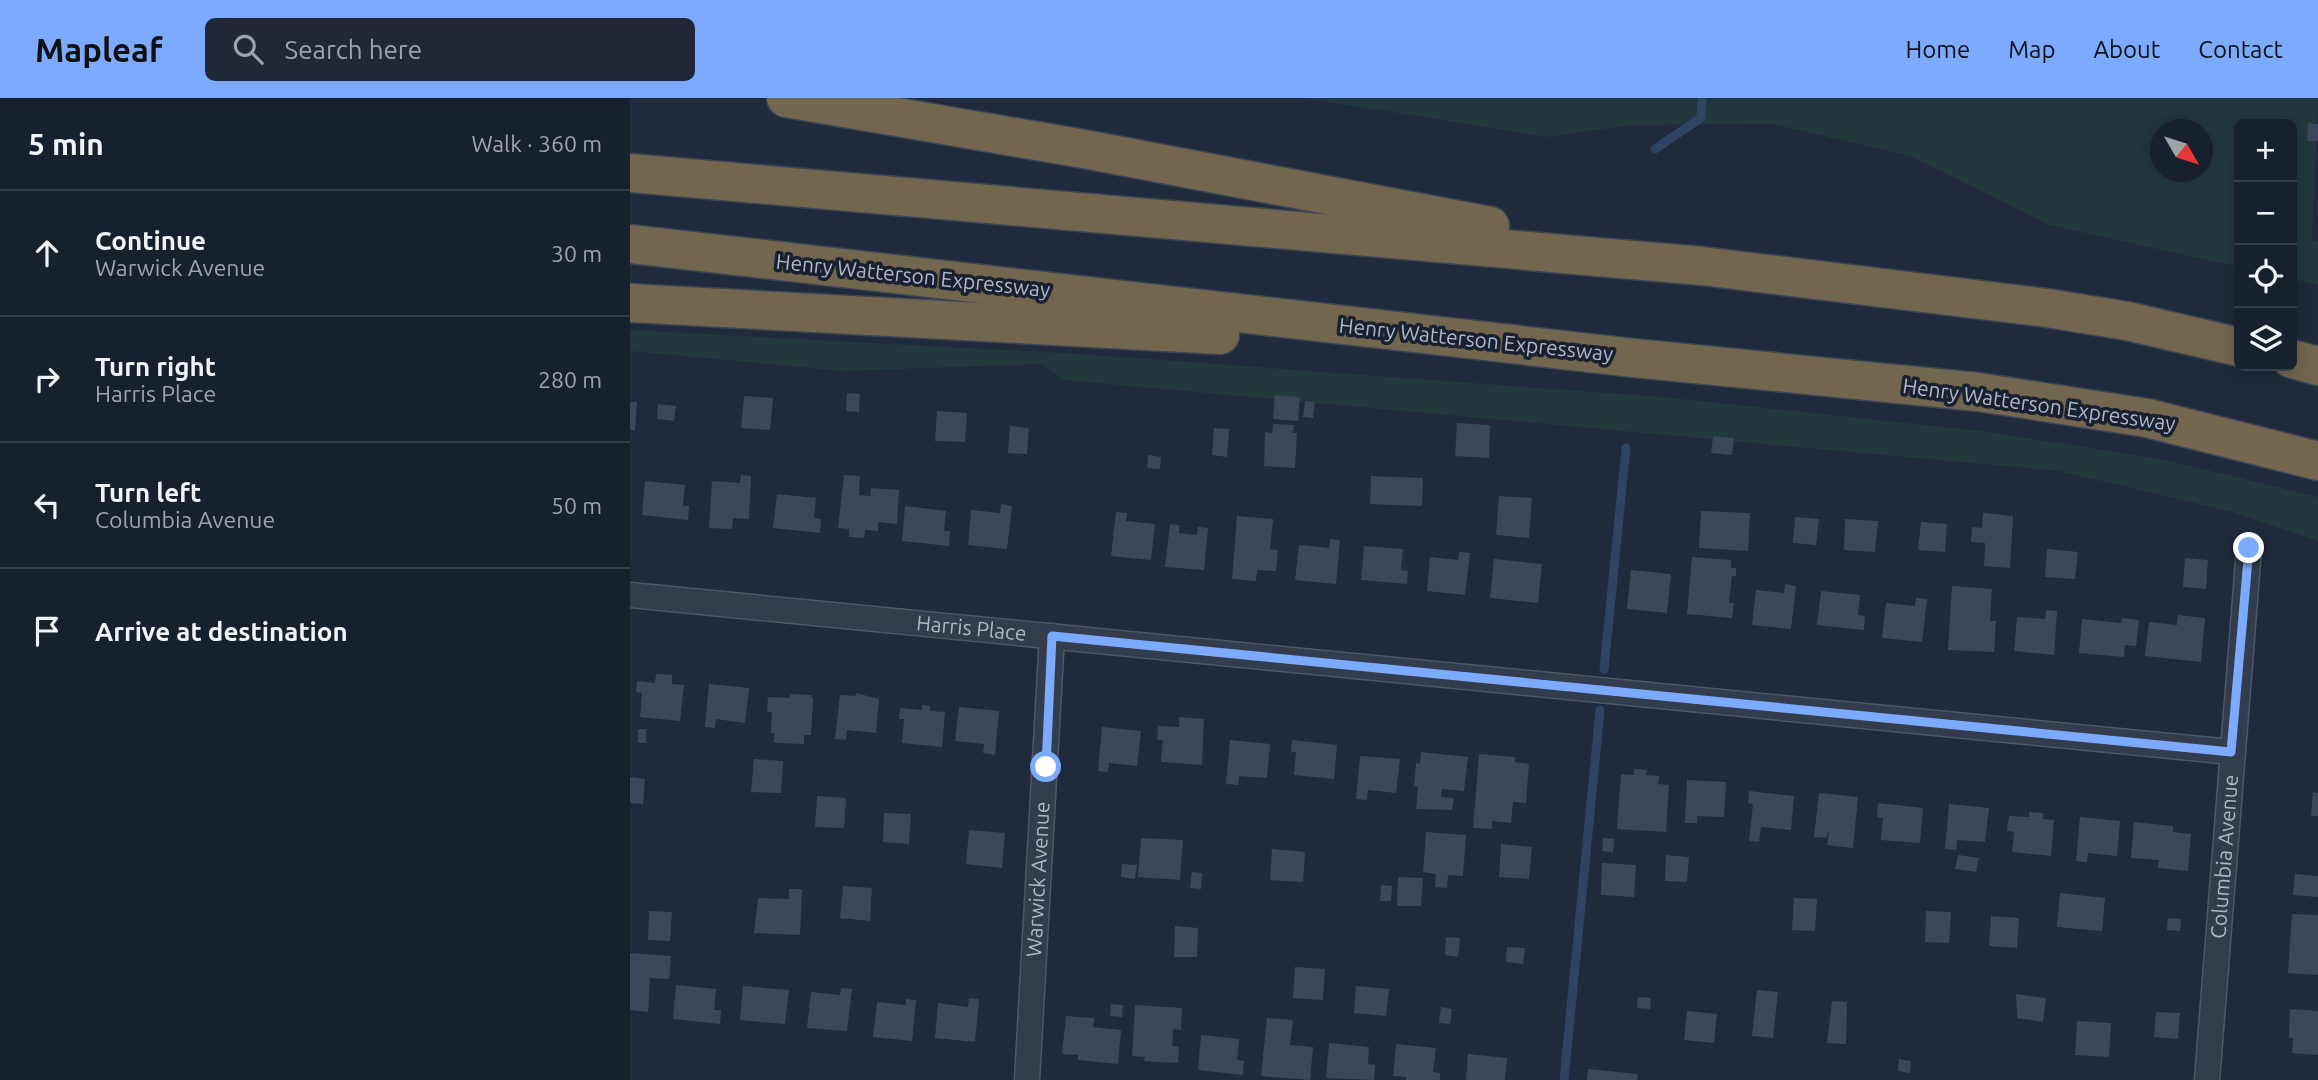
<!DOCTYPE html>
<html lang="en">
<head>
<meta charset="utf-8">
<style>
	body { margin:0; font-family:Ubuntu,sans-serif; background:#202835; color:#f1f3f6 }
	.controls { position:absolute; right:21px; top:21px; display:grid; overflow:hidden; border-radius:10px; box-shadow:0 4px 18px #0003 }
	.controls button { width:63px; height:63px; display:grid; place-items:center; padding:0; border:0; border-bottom:2px solid #363e49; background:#17202d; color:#f1f3f6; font:35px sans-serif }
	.compass { position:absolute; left:1520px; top:21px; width:63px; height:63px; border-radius:50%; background:#17202d; box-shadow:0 4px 18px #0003; rotate:129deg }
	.stop { position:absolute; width:21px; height:21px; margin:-16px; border:5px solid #7caaff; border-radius:50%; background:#fff }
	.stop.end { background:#7caaff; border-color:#fff; box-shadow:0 2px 7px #0008 }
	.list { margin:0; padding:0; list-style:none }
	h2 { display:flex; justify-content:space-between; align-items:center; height:91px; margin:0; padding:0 28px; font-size:30px }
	h2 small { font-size:23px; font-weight:400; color:#9ea3aa }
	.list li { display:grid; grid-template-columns:46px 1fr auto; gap:21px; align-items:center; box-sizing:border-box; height:126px; padding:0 28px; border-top:2px solid #363e49 }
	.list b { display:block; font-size:26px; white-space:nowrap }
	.list p { margin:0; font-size:23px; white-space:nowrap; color:#9ea3aa }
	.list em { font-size:23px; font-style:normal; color:#9ea3aa }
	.icon { flex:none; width:38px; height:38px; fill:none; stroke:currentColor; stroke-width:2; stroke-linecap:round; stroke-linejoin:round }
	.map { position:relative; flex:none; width:1688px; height:982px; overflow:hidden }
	header { display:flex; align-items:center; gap:42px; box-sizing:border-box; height:98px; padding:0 35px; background:#7caaff; color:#111 }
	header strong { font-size:33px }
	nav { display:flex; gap:38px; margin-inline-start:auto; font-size:24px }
	.search { width:490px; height:63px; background:#202835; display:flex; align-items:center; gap:18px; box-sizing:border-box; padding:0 24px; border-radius:10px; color:#9ea3aa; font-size:26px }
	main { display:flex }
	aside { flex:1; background:#17202d }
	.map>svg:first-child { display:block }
	.green { fill:#21383d; fill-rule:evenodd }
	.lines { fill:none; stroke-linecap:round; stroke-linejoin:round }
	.stream { stroke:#2f4363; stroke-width:9 }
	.building { fill:#3b485b }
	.street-casing { stroke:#4e5766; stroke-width:27 }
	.highway-casing { stroke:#3b4453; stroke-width:41 }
	.street { stroke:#333c4c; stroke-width:24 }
	.highway { stroke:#72664f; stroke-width:38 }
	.route { stroke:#7caaff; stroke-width:9 }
	.labels { text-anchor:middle; stroke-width:7; stroke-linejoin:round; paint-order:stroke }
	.street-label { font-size:21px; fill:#aeb7c8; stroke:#192130 }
</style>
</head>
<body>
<header>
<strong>Mapleaf</strong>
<div class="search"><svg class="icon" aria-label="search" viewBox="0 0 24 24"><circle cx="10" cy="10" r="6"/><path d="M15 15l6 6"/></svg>Search here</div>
<nav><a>Home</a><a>Map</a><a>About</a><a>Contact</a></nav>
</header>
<main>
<aside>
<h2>5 min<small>Walk · 360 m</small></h2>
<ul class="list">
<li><svg class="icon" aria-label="ahead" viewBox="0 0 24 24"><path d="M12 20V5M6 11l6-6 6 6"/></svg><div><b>Continue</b><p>Warwick Avenue</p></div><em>30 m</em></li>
<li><svg class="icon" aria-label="right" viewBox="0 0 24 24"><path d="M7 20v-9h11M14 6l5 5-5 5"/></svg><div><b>Turn right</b><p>Harris Place</p></div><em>280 m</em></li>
<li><svg class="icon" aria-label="left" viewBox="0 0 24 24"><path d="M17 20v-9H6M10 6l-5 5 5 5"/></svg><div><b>Turn left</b><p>Columbia Avenue</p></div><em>50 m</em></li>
<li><svg class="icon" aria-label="arrive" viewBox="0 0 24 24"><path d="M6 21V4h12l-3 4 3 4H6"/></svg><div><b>Arrive at destination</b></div></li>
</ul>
</aside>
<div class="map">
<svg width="1688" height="982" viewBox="0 0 1688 982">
	<rect width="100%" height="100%" fill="#1f2a3c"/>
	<g class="green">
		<path d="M675,0H1688L1682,142L1688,143V187L1662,181V26H1609V169L1419,127L1280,58L1143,26L1000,27L916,39ZM1531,32H1573V74H1531Z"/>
		<polygon points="0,232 451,256 1033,299 1360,334 1536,362 1688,399 1688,443 1603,414 1429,373 434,282 412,266 213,273 0,253"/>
	</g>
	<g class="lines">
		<g class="stream">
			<polyline points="1025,51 1071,20 1072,0"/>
			<polyline points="974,571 996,350"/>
			<polyline points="934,982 970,612"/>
		</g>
	</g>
	<g class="building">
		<polygon points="1678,25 1688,26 1688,43 1677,43"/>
		<polygon points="217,295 230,296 229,314 216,313"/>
		<polygon points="645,297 670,299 668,323 643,321"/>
		<polygon points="114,298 143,300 140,332 111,330"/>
		<polygon points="675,303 685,304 683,320 673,319"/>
		<polygon points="0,304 7,304 5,332 0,332"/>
		<polygon points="28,306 46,308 44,323 27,321"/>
		<polygon points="307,313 337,315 335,344 305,343"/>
		<polygon points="827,325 860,327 859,360 825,358"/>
		<polygon points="643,326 664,327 663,335 667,335 665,370 634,368 635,334 642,335"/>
		<polygon points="380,328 399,330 397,356 378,355"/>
		<polygon points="584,330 599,331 597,359 582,357"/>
		<polygon points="1083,338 1104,340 1102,357 1081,355"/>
		<polygon points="518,357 531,359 530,371 517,370"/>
		<polygon points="111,377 121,378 119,421 103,420 102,431 79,430 82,383 110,385"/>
		<polygon points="214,377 230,378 229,397 240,398 241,390 269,392 267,426 248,424 248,433 235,432 234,440 219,439 219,431 208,430"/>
		<polygon points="741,378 793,380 792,408 740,406"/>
		<polygon points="15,383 55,387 53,408 59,408 58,422 12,417"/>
		<polygon points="147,396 186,400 184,420 191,421 190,435 143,430"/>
		<polygon points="869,398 902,400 899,440 866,437"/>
		<polygon points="371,406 382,408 377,451 338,447 341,412 370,415"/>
		<polygon points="275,408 316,413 314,433 320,433 319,448 272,443"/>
		<polygon points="1071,413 1120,415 1118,453 1069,450"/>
		<polygon points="486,414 497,415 496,423 525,426 521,462 481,458"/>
		<polygon points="1353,415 1383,418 1380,470 1354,468 1355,445 1341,444 1342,429 1352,430"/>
		<polygon points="607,418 643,421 640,451 648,452 646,473 627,472 626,483 602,481"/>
		<polygon points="1165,419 1189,421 1186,447 1163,445"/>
		<polygon points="1215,421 1248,423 1245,454 1214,452"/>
		<polygon points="1291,424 1317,426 1315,454 1288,452"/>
		<polygon points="540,426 549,427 549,435 567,437 568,429 578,430 574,472 535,469"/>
		<polygon points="700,441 710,442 706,486 665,482 669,447 699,450"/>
		<polygon points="734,448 773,451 771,472 778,473 777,486 731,482"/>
		<polygon points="1417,451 1448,454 1445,481 1415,479"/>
		<polygon points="829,454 840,455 835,497 797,493 800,459 828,462"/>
		<polygon points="1062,459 1101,462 1101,470 1106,470 1106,478 1102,478 1099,505 1104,505 1102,520 1057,516"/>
		<polygon points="1555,460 1578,462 1576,491 1553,489"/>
		<polygon points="864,461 912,466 908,505 860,500"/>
		<polygon points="1001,472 1041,476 1037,515 997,511"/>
		<polygon points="1155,486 1166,488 1161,531 1122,527 1126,492 1154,495"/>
		<polygon points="1322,488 1362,491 1360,523 1366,523 1364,554 1318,552"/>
		<polygon points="1191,493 1230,497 1228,517 1235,518 1234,532 1187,527"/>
		<polygon points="1286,500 1297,501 1292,544 1252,540 1256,505 1285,508"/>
		<polygon points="1416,512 1427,513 1424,557 1384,553 1387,519 1415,521"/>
		<polygon points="1548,517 1575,520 1571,564 1515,558 1519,524 1547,527"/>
		<polygon points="1492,520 1509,522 1506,548 1495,547 1494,559 1449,555 1452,521 1491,525"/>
		<polygon points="26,576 42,577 42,586 54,587 50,623 10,619 12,595 6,594 7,583 25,585"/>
		<polygon points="79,586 119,590 115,625 86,621 85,630 75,629"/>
		<polygon points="226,595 249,601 246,635 217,632 216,642 205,641 210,597 226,598"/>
		<polygon points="160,596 181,597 183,602 181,637 174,637 174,646 144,645 144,635 141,635 142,614 137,614 138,599 160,600"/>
		<polygon points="292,607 300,608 300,613 315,614 312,649 272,645 274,621 269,621 270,610 292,612"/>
		<polygon points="329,609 369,613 365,657 353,655 354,646 325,643"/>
		<polygon points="549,619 574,621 572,667 531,664 533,642 527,642 528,628 549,629"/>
		<polygon points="472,629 511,633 507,668 479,665 478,674 468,673"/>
		<rect x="8" y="631" width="8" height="14"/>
		<polygon points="600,642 640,646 637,680 609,678 608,687 596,686"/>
		<polygon points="662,642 707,647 704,681 664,677 666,654 661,654"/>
		<polygon points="791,654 838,659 834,693 812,691 811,699 824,700 822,712 786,711 788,689 784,688 786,665 790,666"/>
		<polygon points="849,656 885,659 885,664 899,666 896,705 883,704 881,725 862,723 862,731 843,730"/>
		<polygon points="730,658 770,661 766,695 738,692 737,702 726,701"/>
		<polygon points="124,661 153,663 151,695 121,694"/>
		<polygon points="1004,671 1017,672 1016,677 1029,678 1028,686 1039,687 1036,734 987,731 991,676 1004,677"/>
		<polygon points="0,679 15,681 13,706 0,705"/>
		<polygon points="1057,682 1096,684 1094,719 1067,718 1067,725 1055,725"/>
		<polygon points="1119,693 1164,698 1161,732 1131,729 1129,744 1119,743 1123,706 1118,705"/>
		<polygon points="1683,694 1688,695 1688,718 1681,718"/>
		<polygon points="1189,695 1228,699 1223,750 1197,747 1199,732 1196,740 1184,739"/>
		<polygon points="187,698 216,700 214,730 185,729"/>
		<polygon points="1248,705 1293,710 1290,745 1251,742 1253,720 1247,719"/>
		<polygon points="1319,706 1359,710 1355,744 1327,742 1326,752 1315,751"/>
		<polygon points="1399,714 1413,715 1413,721 1424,722 1421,758 1382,754 1384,734 1377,733 1379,718 1399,719"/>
		<polygon points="254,715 281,716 279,746 253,744"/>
		<polygon points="1450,719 1490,723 1487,758 1458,755 1457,764 1446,763"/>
		<polygon points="1504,724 1543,728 1543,734 1561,736 1558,773 1528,770 1529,762 1501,760"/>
		<polygon points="339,732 375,735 372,770 336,766"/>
		<polygon points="796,734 836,737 833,778 818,777 817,790 805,789 806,776 793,774"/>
		<polygon points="511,740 553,742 550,782 508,779"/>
		<polygon points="973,740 984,741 983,754 972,753"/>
		<polygon points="871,746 902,749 899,781 869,779"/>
		<polygon points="642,751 675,754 673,784 640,782"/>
		<polygon points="1036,757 1059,759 1057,784 1035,783"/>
		<polygon points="1328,757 1349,760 1346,774 1325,771"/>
		<polygon points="972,765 1006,767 1004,799 971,797"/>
		<polygon points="492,766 507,767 505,781 491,779"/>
		<polygon points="562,774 572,775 571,791 560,790"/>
		<polygon points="1665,776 1688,778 1688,799 1663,797"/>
		<polygon points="768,779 793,780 791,808 767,808"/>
		<polygon points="751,787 762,788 761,803 750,803"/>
		<polygon points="213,788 242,790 240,823 210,820"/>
		<polygon points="159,791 172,791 170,837 124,835 128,800 159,801"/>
		<polygon points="1430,795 1475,800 1472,833 1427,829"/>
		<polygon points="1164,800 1187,801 1185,833 1162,832"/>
		<polygon points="19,813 42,814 40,843 18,842"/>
		<polygon points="1296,813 1321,814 1319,845 1295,844"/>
		<polygon points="1662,816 1688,817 1688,877 1658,875"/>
		<polygon points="1361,818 1389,820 1387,850 1359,848"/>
		<polygon points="1538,820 1551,821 1550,833 1537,832"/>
		<polygon points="545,828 568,830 567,859 544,859"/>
		<polygon points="816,839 830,840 828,859 815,857"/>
		<polygon points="877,849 895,850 893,866 876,864"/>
		<polygon points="0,855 41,858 39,881 20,880 18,914 0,912"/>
		<polygon points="665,869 695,871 693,902 663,900"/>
		<polygon points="46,887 86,891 84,912 91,912 90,926 43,921"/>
		<polygon points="113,888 159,892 155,926 110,922"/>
		<polygon points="726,888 759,891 756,918 724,915"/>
		<polygon points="211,890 222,891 217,933 177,930 181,894 210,897"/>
		<polygon points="1127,892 1148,894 1143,940 1122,938"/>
		<polygon points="1386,896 1416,900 1413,924 1387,920"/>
		<polygon points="1008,899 1021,900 1020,911 1007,910"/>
		<polygon points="339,900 349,901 345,944 305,940 308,905 338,909"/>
		<polygon points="276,901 286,902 282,943 243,939 247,904 276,907"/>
		<polygon points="1202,903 1217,904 1216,946 1197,945"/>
		<polygon points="481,906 493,907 492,919 480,918"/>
		<polygon points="505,907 552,910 551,932 543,931 542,948 549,949 548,965 514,963 515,959 502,958"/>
		<polygon points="811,909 822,911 820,926 809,925"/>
		<polygon points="1660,911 1688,913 1688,957 1662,955 1663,940 1659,940"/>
		<polygon points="1057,913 1087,916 1084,945 1054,942"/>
		<polygon points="1526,914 1550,915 1548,941 1524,939"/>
		<polygon points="436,918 464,920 463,929 491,932 488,966 448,962 448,957 432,956"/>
		<polygon points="637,920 663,922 660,947 683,949 680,982 631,978"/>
		<polygon points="1447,923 1481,925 1479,959 1445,957"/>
		<polygon points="571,937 609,941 607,962 614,963 613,977 568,972"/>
		<polygon points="699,945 739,949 738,966 745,967 744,982 696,980"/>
		<polygon points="766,946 806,950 803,974 810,975 810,982 776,982 776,979 763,978"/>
		<polygon points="838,956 877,960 875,982 836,982"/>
		<polygon points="1269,961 1281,963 1280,975 1268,973"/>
		<polygon points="958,971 1008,976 1007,982 957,982"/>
	</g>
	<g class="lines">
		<g class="street-casing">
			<g id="street">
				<path id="s1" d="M0,497L1601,654"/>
				<path id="s2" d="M397,982L422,538"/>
				<path id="s3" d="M1577,982L1619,451"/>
			</g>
		</g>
		<g class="highway-casing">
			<g id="highway">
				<polyline points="156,0 454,51 860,128"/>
				<polyline points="0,75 1072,168 1417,210 1497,223 1609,249"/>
				<polyline points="0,146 1004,260 1348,294 1517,320 1688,363"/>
				<polyline points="0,205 590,237"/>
				<polyline points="1662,261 1688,268"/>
			</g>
		</g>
		<use href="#street" class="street"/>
		<use href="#highway" class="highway"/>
	</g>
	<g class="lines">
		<polyline class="route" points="416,669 422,538 1601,654 1619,450"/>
	</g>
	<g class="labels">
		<g class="street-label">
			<text transform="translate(283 178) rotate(6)" y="7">Henry Watterson Expressway</text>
			<text transform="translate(846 242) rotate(6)" y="7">Henry Watterson Expressway</text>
			<text transform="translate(1409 307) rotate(8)" y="7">Henry Watterson Expressway</text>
			<text dy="7" stroke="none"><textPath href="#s1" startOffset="343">Harris Place</textPath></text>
			<text dy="7" stroke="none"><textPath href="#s3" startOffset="224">Columbia Avenue</textPath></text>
			<text dy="7" stroke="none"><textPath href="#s2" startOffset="201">Warwick Avenue</textPath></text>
		</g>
	</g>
</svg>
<div class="controls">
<button>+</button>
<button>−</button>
<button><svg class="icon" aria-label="locate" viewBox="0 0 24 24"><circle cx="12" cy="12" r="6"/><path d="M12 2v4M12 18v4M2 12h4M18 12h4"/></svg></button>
<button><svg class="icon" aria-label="layers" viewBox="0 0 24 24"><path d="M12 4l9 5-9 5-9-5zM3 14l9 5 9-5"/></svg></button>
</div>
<svg class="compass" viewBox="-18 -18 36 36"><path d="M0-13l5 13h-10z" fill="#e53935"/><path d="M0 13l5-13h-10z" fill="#9ea3aa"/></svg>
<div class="stop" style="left:416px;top:669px"></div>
<div class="stop end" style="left:1619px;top:450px"></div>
</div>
</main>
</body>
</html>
